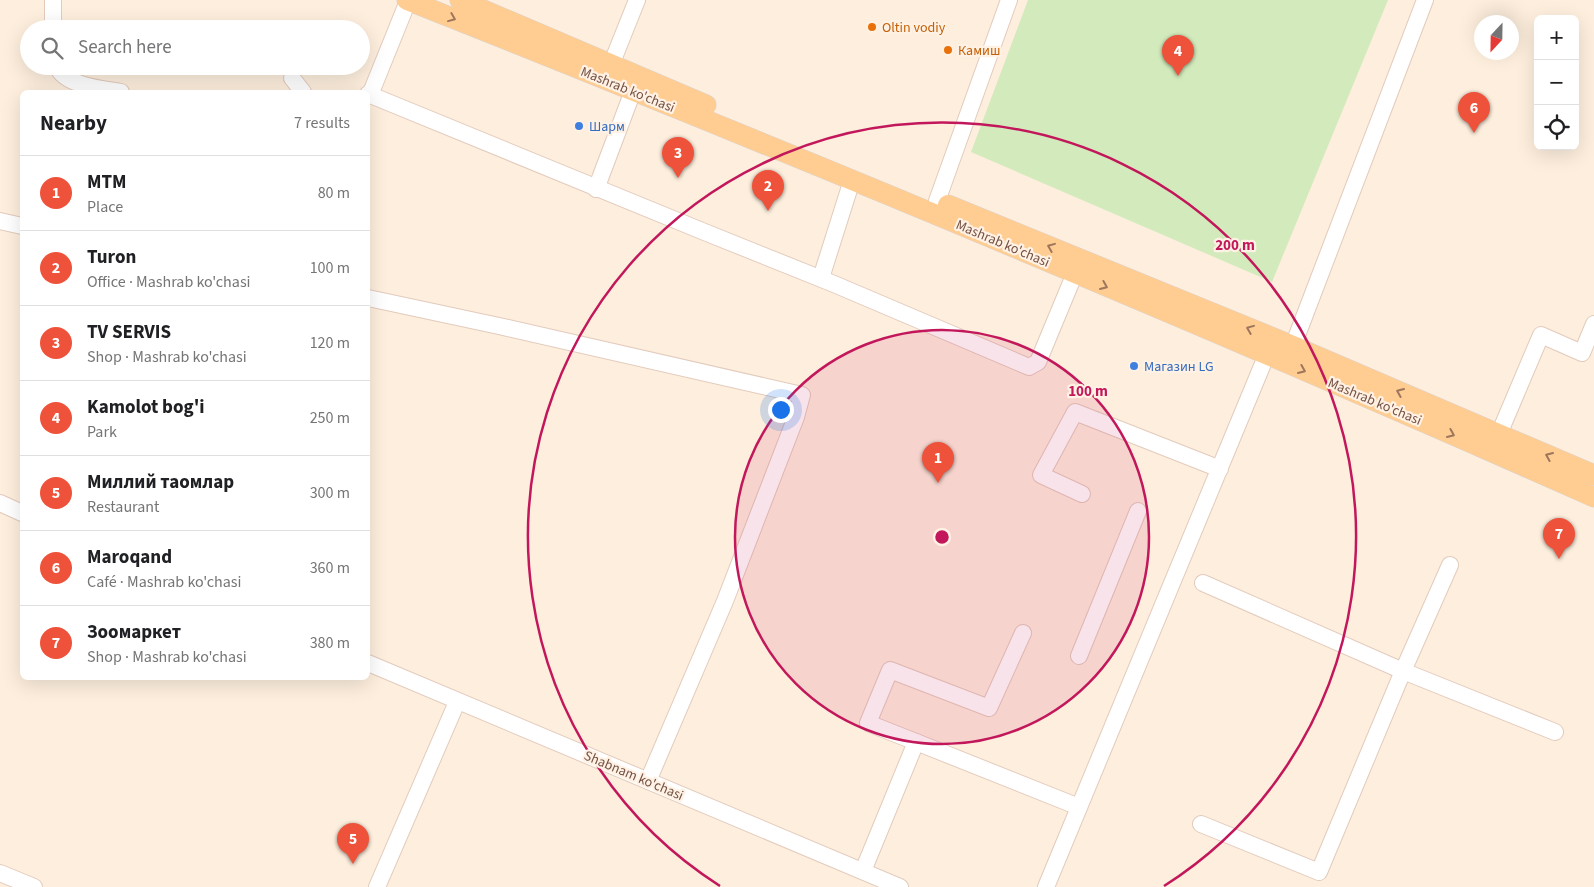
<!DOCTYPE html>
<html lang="en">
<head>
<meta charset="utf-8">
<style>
	body { margin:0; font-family:"Source Sans 3",sans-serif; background:#f2f2f2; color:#202124 }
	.controls { position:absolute; right:15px; top:15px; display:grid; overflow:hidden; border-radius:8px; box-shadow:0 5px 20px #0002 }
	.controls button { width:45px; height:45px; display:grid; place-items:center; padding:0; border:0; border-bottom:1px solid #e0e0e0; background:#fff; color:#202124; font:25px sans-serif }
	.compass { position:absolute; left:1474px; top:15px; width:45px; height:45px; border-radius:50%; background:#fff; box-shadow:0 5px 20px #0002; rotate:202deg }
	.you { position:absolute; left:780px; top:409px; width:18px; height:18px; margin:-12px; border:4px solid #fff; border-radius:50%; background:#1a73e8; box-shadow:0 0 0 8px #1a73e833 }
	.badge { display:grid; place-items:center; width:32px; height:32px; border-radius:50%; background:#ef523a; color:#fff; font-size:16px; font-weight:700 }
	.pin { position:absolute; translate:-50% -41px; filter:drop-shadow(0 1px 2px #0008) }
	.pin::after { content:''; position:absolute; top:26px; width:18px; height:15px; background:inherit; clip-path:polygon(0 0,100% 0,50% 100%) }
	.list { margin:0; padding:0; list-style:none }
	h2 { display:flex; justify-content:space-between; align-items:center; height:65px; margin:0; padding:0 20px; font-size:21px }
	h2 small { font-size:16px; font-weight:400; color:#757577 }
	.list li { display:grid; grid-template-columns:32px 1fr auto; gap:15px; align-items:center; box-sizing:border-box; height:75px; padding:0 20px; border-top:1px solid #e0e0e0 }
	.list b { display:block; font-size:19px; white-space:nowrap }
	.list p { margin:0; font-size:16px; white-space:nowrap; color:#757577 }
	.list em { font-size:16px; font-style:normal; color:#757577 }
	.icon { flex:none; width:28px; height:28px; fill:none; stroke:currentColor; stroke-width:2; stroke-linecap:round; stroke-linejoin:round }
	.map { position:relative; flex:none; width:1594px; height:887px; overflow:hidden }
	.search { position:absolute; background:#fff; box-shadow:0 5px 20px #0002; left:20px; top:20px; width:350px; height:55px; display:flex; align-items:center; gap:12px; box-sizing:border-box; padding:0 18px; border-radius:28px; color:#757577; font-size:19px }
	.panel { position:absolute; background:#fff; box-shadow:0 5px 20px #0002; left:20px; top:90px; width:350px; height:590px; border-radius:8px }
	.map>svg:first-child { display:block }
	.green { fill:#d3ebbc }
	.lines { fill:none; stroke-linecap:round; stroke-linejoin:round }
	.minor-casing { stroke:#e3cbbc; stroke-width:18 }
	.major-casing { stroke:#dbd2cf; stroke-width:21 }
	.minor { stroke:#fff; stroke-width:16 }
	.major { stroke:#ffcd92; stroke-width:20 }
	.oneway { stroke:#9e765c }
	.ring { fill:none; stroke:#c2185b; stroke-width:2.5 }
	.food-dot { fill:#e8710a; stroke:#fff2e4; stroke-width:2 }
	.shop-dot { fill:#3f7fe0; stroke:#fff2e4; stroke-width:2 }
	.labels { text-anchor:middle; stroke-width:4.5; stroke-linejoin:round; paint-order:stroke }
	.food-label { font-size:14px; fill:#c56008; stroke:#fff2e4; text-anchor:start }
	.street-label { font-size:14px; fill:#745145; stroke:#fff2e4 }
	.shop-label { font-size:14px; fill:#366cbe; stroke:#fff2e4; text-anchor:start }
	.centre { fill:#c2185b; stroke:#fff2e4; stroke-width:2.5 }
	.ring-label { font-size:15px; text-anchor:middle; font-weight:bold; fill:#c2185b; stroke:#fff2e4; stroke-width:4.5; stroke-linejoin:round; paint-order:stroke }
</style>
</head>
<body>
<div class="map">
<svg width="1594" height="887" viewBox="0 0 1594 887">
	<rect width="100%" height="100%" fill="#fdeedd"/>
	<polygon class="green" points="1028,0 1388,0 1272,282 971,152"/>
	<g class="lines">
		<g class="minor-casing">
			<g id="minor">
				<polyline points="53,29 53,0"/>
				<polyline points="611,65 637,0"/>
				<path d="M57,66C64,86 104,89 121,92"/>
				<polyline points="292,78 303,92"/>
				<polyline points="368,94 707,233 834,284 1029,367 1038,362 1075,273"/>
				<polyline points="370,95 408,1"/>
				<polyline points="596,189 633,91"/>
				<polyline points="937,201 1009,0"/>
				<polyline points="0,221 22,226"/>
				<polyline points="821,278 852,180"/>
				<polyline points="368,298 499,326 802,395 796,417 725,601 648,781"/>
				<polyline points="1293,346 1425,0"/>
				<polyline points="1499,434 1541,335 1582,353 1594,324"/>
				<polyline points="1082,494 1041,475 1075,412 1220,469"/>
				<polyline points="0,503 22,513"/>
				<polyline points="1203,583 1403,671 1450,565"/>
				<polyline points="1079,656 1138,511"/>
				<polyline points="368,663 900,887"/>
				<polyline points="916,742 868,723 890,670 989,708 1023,633"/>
				<polyline points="1201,824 1319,872 1403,671 1555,732"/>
				<polyline points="863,871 916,742 1079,807"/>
				<polyline points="0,873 34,887"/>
				<polyline points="377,887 457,702"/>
				<polyline points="1046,887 1267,354"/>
			</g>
		</g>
		<g class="major-casing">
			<g id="major">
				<path d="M407,0C805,158 1202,323 1594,497"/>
				<polyline points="460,0 706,105"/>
				<polyline points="948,205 1293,346 1594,475"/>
			</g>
		</g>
		<use href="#minor" class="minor"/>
		<use href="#major" class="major"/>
	</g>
	<defs><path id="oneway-chevron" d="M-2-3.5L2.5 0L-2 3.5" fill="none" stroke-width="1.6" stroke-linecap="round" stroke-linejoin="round" transform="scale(1.25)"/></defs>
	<g class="oneway">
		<use href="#oneway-chevron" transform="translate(452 18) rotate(22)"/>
		<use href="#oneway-chevron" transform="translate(1051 247) rotate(-158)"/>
		<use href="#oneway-chevron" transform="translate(1104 286) rotate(23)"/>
		<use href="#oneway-chevron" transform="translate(1250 329) rotate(-158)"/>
		<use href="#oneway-chevron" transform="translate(1302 370) rotate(23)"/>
		<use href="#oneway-chevron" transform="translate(1400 392) rotate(-157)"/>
		<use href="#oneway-chevron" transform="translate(1451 434) rotate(23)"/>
		<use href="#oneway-chevron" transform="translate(1549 456) rotate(-157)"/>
	</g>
	<circle cx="942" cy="537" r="207" fill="#c2185b" fill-opacity=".12"/>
	<g class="ring">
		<circle cx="942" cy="537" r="207"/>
		<path d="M720 886A414 414 0 1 1 1164 886"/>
	</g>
	<g class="food-dot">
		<circle cx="872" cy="27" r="5"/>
		<circle cx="948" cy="50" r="5"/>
	</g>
	<g class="shop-dot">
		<circle cx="579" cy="126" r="5"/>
		<circle cx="1134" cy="366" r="5"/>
	</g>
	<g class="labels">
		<g class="food-label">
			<text x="882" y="32">Oltin vodiy</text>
			<text x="958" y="55">Камиш</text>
		</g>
		<g class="street-label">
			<text transform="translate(628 89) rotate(22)" y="5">Mashrab ko'chasi</text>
			<text transform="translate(1003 243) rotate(23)" y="5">Mashrab ko'chasi</text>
			<text transform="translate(1375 401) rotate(23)" y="5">Mashrab ko'chasi</text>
			<text transform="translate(634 775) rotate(23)" y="5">Shabnam ko'chasi</text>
		</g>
		<g class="shop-label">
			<text x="589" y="131">Шарм</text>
			<text x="1144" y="371">Магазин LG</text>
		</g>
	</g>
	<circle cx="942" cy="537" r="8" class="centre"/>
	<g class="ring-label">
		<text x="1235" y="250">200 m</text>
		<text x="1088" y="396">100 m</text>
	</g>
</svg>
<div class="controls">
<button>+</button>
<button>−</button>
<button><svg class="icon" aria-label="locate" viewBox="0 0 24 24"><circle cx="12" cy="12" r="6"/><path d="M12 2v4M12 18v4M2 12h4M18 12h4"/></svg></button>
</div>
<svg class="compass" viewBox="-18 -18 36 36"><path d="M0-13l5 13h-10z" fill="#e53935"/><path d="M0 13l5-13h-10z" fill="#757577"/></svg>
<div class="you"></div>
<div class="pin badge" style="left:938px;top:483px">1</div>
<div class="pin badge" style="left:768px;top:211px">2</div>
<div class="pin badge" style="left:678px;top:178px">3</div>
<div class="pin badge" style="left:1178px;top:76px">4</div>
<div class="pin badge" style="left:353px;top:864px">5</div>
<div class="pin badge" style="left:1474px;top:133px">6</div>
<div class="pin badge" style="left:1559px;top:559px">7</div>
<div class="search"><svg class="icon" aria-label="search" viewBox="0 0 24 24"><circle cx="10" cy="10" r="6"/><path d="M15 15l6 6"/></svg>Search here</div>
<section class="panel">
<h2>Nearby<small>7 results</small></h2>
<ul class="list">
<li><span class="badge">1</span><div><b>MTM</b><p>Place</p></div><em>80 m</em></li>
<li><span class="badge">2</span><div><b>Turon</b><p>Office · Mashrab ko'chasi</p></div><em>100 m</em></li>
<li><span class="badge">3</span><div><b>TV SERVIS</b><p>Shop · Mashrab ko'chasi</p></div><em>120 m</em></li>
<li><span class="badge">4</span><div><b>Kamolot bog'i</b><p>Park</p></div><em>250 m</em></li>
<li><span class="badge">5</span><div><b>Миллий таомлар</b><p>Restaurant</p></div><em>300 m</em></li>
<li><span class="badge">6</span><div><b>Maroqand</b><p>Café · Mashrab ko'chasi</p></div><em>360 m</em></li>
<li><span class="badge">7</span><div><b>Зоомаркет</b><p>Shop · Mashrab ko'chasi</p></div><em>380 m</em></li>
</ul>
</section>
</div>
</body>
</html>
